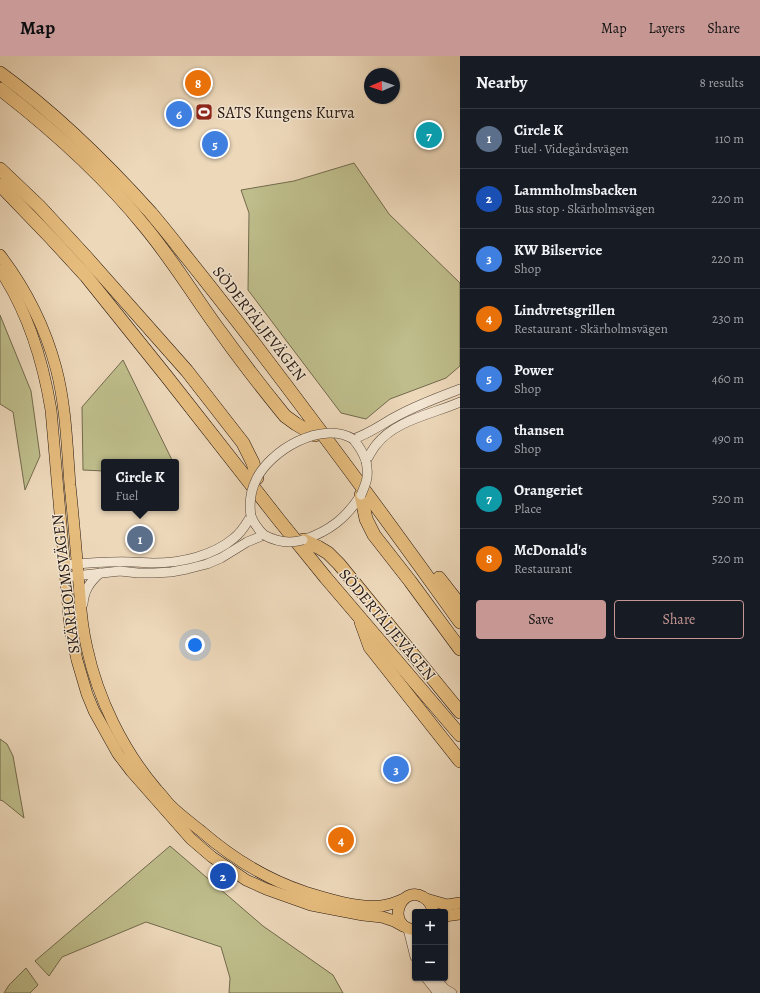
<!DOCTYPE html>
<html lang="en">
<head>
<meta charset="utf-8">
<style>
	body { margin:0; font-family:Alegreya,serif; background:#20242c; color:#f1f3f6 }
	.controls { position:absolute; right:12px; bottom:12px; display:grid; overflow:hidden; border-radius:4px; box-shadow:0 1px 3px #0004 }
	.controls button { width:36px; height:36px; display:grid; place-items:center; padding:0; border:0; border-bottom:1px solid #363941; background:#171b24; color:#f1f3f6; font:20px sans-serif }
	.compass { position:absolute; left:364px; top:12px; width:36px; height:36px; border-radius:50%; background:#171b24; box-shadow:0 1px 3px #0004; rotate:268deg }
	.you { position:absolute; left:195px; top:589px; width:14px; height:14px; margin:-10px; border:3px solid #fff; border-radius:50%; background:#1a73e8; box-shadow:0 0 0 6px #1a73e833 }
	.badge { display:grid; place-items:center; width:26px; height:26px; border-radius:50%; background:#c59692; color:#fff; font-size:13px; font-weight:700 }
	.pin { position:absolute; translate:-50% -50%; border:2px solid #fff; box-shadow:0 1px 4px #0006 }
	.popup { position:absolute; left:101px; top:403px; width:78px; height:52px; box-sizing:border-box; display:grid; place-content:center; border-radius:4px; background:#171b24; filter:drop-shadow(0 1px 3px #0005); font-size:13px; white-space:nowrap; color:#9ea1a6 }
	.popup b { font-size:15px; color:#f1f3f6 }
	.popup::after { content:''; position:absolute; left:50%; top:100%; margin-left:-8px; border:8px solid transparent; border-top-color:#171b24 }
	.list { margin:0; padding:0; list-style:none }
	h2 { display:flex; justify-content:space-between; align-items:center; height:52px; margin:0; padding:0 16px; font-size:17px }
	h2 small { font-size:13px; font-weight:400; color:#9ea1a6 }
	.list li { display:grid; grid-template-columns:26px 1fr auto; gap:12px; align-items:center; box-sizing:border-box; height:60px; padding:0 16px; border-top:1px solid #363941 }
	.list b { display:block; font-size:15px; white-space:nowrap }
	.list p { margin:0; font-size:13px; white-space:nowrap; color:#9ea1a6 }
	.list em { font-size:13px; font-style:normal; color:#9ea1a6 }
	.actions { display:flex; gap:8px; padding:12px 16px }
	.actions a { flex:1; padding:9px 0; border:1px solid #c59692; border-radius:4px; text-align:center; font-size:14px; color:#c59692 }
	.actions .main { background:#c59692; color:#111 }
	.map { position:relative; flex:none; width:460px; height:937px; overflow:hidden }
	header { display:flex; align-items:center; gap:24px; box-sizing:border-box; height:56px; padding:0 20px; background:#c59692; color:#111 }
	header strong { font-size:19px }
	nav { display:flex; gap:22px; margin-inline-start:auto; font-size:14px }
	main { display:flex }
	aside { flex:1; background:#171b24 }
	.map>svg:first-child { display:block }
	.green { fill:#bebd8b; stroke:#726a4d }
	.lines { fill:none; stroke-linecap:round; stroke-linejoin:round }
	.minor-casing { stroke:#57463a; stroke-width:10 }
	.major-casing { stroke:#25160f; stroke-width:12 }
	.highway-casing { stroke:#25160f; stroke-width:14 }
	.minor { stroke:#f3e6d2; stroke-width:9 }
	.major { stroke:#e6bc7d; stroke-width:11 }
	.highway { stroke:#e6bc7d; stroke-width:13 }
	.minor-bridge-casing { stroke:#57463a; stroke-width:10; stroke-linecap:butt }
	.minor-bridge { stroke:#f3e6d2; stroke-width:9 }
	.labels { text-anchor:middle; stroke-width:3; stroke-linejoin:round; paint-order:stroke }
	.poi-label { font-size:16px; fill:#25160f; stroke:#f3e6d2; text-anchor:start }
	.street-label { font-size:16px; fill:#25160f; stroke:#f3e6d2 }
</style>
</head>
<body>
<header>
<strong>Map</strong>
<nav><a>Map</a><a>Layers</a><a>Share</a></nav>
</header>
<main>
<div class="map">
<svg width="460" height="937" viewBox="0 0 460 937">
	<rect width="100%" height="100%" fill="#edd8ba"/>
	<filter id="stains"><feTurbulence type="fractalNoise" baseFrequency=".005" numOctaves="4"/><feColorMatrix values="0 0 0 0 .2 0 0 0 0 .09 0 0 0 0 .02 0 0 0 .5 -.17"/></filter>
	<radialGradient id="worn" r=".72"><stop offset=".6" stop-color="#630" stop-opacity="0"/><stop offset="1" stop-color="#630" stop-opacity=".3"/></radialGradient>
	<g class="green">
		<polygon points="354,107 389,158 460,227 460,310 446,322 390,343 366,363 341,357 248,234 249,157 241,134 294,125"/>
		<polygon points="0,259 31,335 40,400 25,434 13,356 0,348"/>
		<polygon points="123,304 173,406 104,406 104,415 83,414 82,351"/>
		<polygon points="0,683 7,688 13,700 24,762 3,745 0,744"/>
		<polygon points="170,790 263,870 333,919 343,937 229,937 230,922 221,891 146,866 62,901 49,920 35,905"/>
		<polygon points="26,912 38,929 30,937 4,937 9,929"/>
	</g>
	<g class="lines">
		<g class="minor-casing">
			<g id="minor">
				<path d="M366,405C363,396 359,390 353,383C369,378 382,368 397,360C417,349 439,341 460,333"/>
				<path d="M366,405C369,400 372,394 376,389C395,364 433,358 460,346"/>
				<path d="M303,484C330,475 346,462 361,439"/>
				<path d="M64,509C87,507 109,505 132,506C139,506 146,507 153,507C181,507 213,500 234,482C242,476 246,468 251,460"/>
				<path d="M66,521L120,515L138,517H154L171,516L187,513L207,508L221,502L247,486L264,479C258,473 254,468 251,460"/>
				<path d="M83,548C84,534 90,526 100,517"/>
				<polyline points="408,873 415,901"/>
				<polyline points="426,922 438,937"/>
				<polyline points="435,922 445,933 452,937"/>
			</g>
		</g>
		<g class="major-casing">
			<g id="major">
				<path d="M0,199C26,233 45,271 56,312C66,350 67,390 70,429C74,467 77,504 80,541C81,558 83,575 87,592C98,643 123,694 157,734C162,739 166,745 171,750C180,759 191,767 201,775C232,802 266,823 305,836C328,843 356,852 381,850C389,849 397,846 404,843"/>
				<path d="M0,214C28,256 43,305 51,354L69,560L71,577L77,604L87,638L94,655L118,698L131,715L191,783L212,801L230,813L246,824L266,833L311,849L363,859L382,861L394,865L403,870"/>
				<polyline points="426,843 447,849 460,847"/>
				<polyline points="445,860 460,858"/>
				<path d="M415,874C384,870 401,828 423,841C429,844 432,850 433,856"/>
			</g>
		</g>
		<g class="highway-casing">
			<g id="highway">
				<path d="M0,17C55,57 105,106 151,157C161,169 171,181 180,193C205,224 230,256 254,287C324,379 393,472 460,566"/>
				<path d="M0,33C53,74 104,120 146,172C174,206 196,243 222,278C242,306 263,333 285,360L296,368L315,379"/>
				<polyline points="0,113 39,150 87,202 187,315 243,387 253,407 257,422"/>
				<polyline points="0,129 52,183 86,220 167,321 279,464 326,522 460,679"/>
				<polyline points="361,439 366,463 374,479 410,525 460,593"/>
				<polyline points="303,484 318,491 328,497 339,508 460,656"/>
				<polyline points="439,522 460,549"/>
				<polyline points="361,566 370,591 460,705"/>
			</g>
		</g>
		<use href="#minor" class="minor"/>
		<use href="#major" class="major"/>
		<use href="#highway" class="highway"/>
		<g class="minor-bridge-casing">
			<g id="minor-bridge">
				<path d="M361,439C367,425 369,420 366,405"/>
				<path d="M251,460C249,447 250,436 256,424C270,394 322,364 353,383"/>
				<path d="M264,479C277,486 289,488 303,484"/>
			</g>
		</g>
		<use href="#minor-bridge" class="minor-bridge"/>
	</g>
	<defs>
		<g id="stadium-square" transform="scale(0.9)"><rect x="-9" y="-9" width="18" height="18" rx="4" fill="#8f2418" stroke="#f3e6d2"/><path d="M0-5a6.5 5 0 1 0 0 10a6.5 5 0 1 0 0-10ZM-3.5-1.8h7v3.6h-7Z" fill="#fff"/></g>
	</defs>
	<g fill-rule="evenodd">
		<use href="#stadium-square" x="204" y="56"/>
	</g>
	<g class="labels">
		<g class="poi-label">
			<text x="217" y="62">SATS Kungens Kurva</text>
		</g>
		<g class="street-label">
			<text transform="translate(260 267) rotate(52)" y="6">SÖDERTÄLJEVÄGEN</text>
			<text transform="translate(65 528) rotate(-97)" y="6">SKÄRHOLMSVÄGEN</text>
			<text transform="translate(388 568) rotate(50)" y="6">SÖDERTÄLJEVÄGEN</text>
		</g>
	</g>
	<rect width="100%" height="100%" filter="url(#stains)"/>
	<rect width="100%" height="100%" fill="url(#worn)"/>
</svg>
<div class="controls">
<button>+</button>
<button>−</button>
</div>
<svg class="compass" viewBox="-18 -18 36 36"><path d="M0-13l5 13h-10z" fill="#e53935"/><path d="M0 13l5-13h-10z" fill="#9ea1a6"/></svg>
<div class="you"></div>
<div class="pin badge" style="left:140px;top:483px;background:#5c6f8a">1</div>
<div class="popup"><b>Circle K</b>Fuel</div>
<div class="pin badge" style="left:223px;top:820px;background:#1a4fb4">2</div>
<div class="pin badge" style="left:396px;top:713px;background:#3f7fe0">3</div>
<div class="pin badge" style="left:341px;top:784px;background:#e8710a">4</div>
<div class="pin badge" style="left:215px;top:88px;background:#3f7fe0">5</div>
<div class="pin badge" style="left:179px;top:58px;background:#3f7fe0">6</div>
<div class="pin badge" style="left:429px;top:79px;background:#0f9aa8">7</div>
<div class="pin badge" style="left:198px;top:27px;background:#e8710a">8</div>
</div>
<aside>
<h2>Nearby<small>8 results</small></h2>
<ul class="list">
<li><span class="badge" style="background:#5c6f8a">1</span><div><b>Circle K</b><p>Fuel · Videgårdsvägen</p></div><em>110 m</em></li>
<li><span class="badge" style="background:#1a4fb4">2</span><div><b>Lammholmsbacken</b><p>Bus stop · Skärholmsvägen</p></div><em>220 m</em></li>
<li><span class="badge" style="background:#3f7fe0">3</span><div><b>KW Bilservice</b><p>Shop</p></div><em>220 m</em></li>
<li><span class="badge" style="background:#e8710a">4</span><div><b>Lindvretsgrillen</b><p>Restaurant · Skärholmsvägen</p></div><em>230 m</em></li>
<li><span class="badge" style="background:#3f7fe0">5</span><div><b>Power</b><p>Shop</p></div><em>460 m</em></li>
<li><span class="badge" style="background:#3f7fe0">6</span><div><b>thansen</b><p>Shop</p></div><em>490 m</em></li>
<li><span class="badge" style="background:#0f9aa8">7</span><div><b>Orangeriet</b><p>Place</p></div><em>520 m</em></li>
<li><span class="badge" style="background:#e8710a">8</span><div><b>McDonald's</b><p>Restaurant</p></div><em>520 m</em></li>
</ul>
<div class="actions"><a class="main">Save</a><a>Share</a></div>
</aside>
</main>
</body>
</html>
